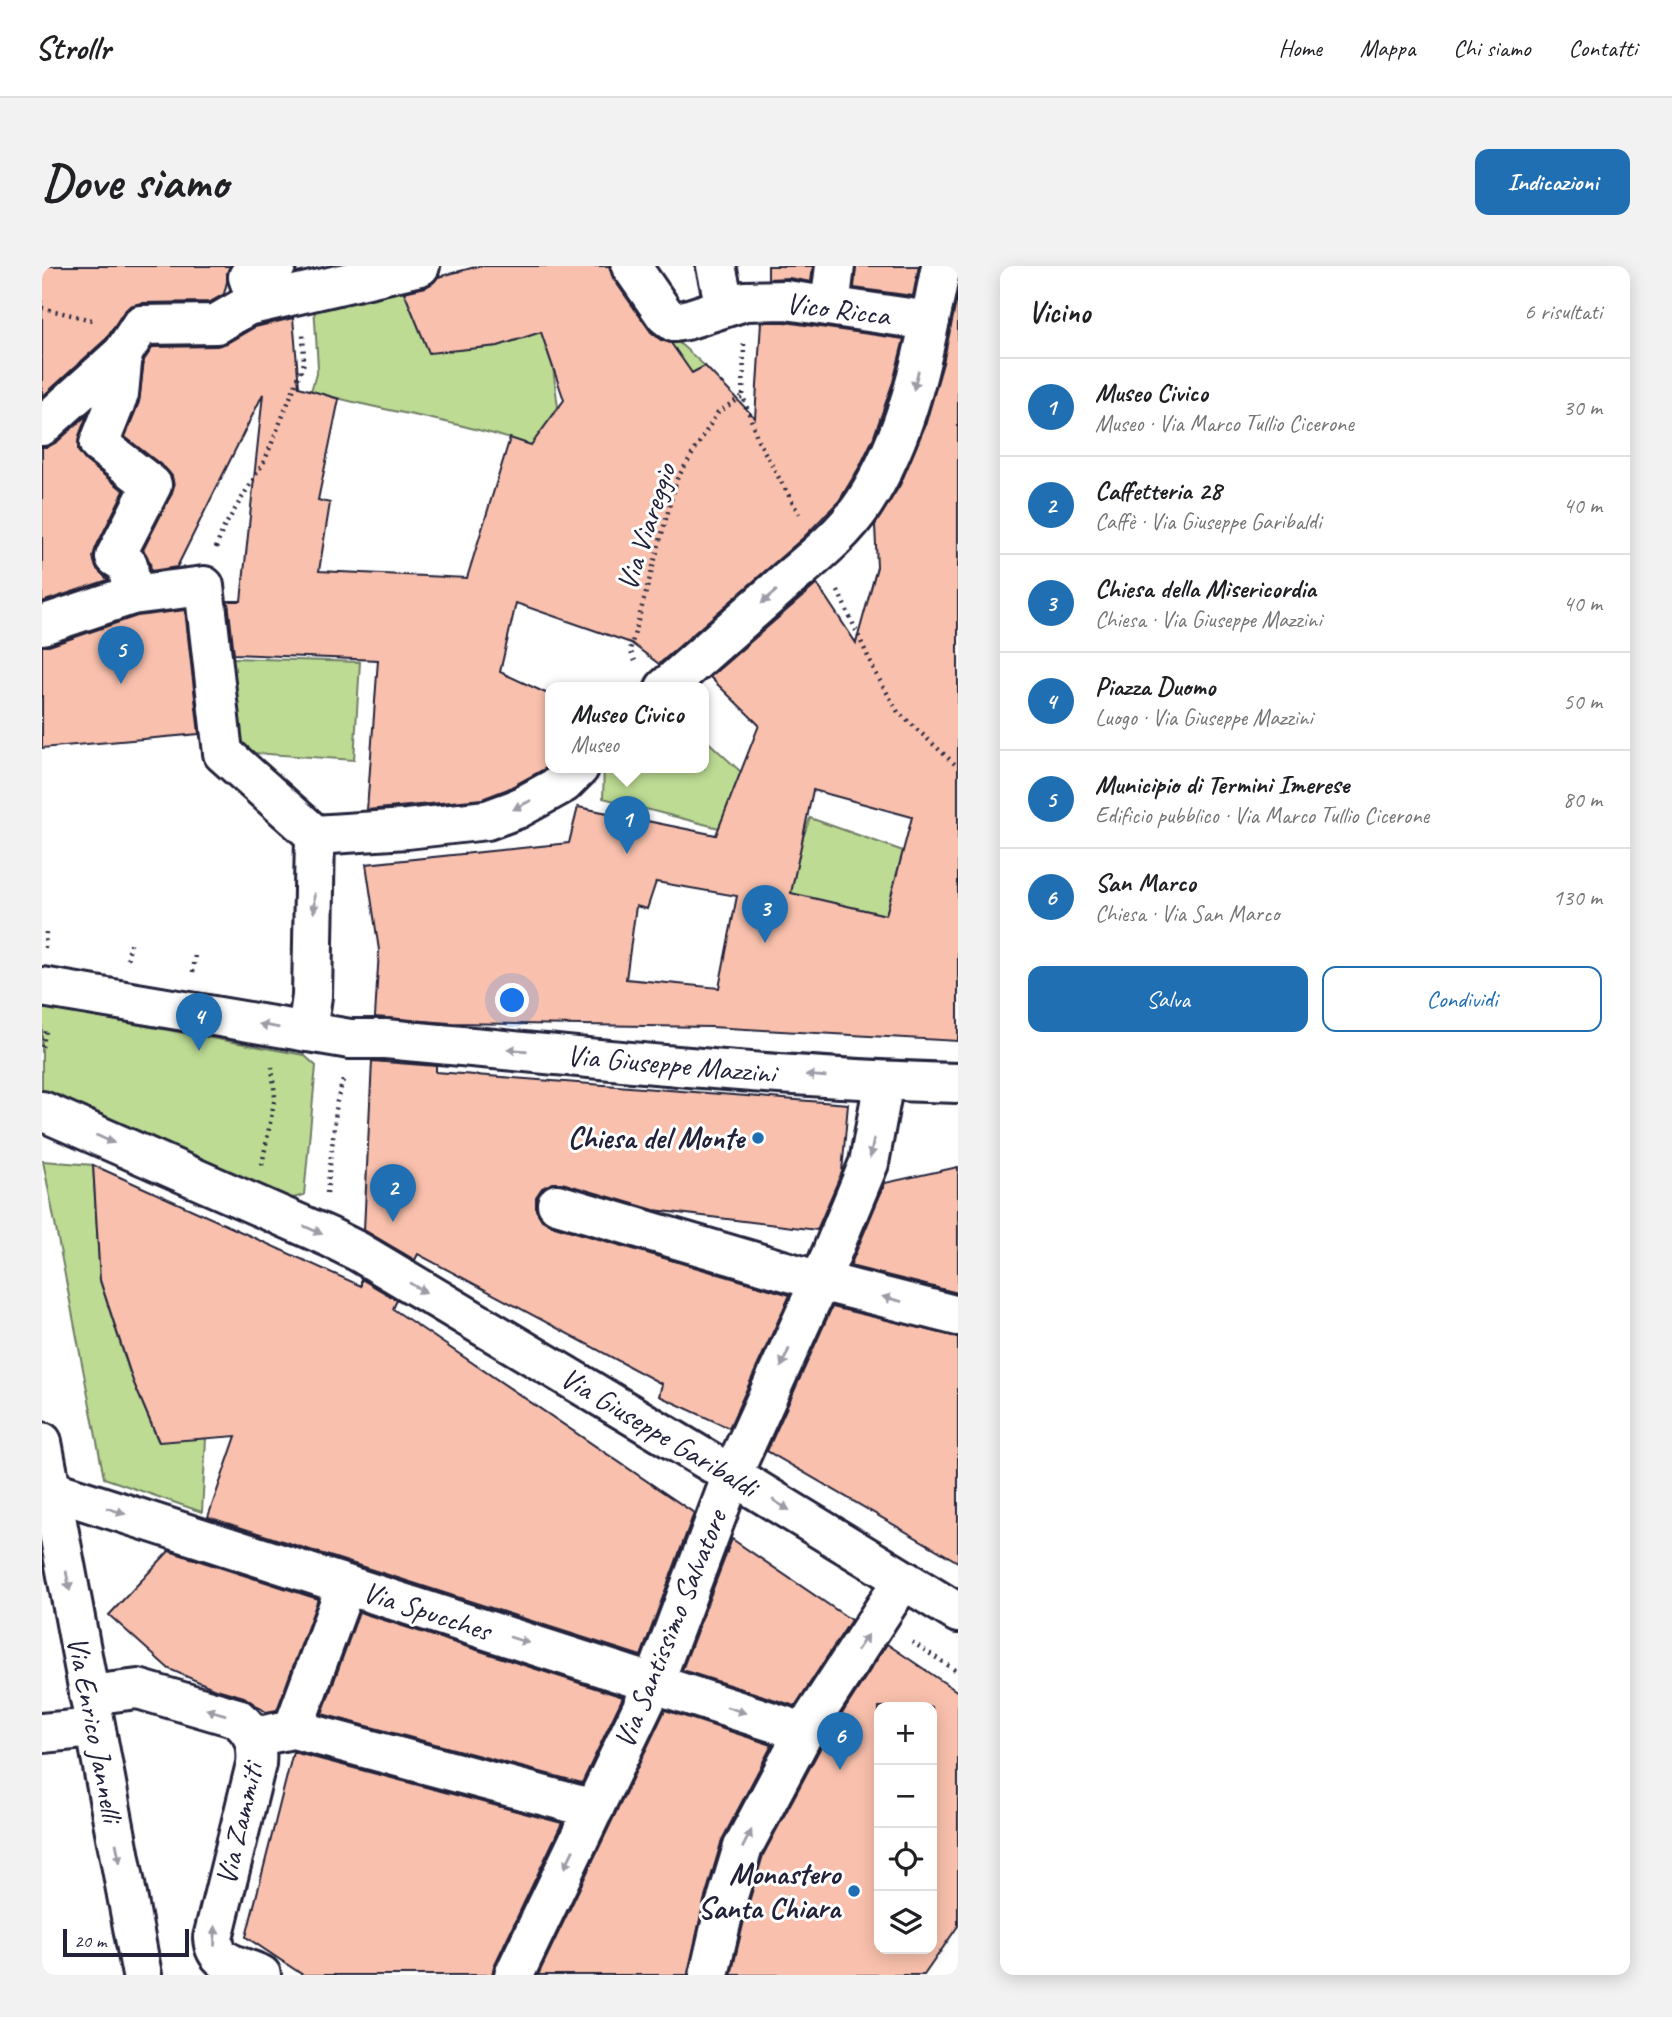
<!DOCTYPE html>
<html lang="it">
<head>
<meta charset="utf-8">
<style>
	body { margin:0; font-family:Caveat,sans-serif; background:#f2f2f2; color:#202124 }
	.controls { position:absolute; right:21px; bottom:21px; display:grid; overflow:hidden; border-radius:14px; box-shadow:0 4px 18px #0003 }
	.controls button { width:63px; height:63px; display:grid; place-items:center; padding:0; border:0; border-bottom:2px solid #e0e0e0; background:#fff; color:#202124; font:35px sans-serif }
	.scale { position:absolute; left:21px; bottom:18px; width:126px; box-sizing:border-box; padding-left:7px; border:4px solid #22223b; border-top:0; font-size:19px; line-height:24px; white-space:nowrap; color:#22223b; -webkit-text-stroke:5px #fff; paint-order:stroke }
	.you { position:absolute; left:471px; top:735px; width:24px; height:24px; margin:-18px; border:5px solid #fff; border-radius:50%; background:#1a73e8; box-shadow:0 0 0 10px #1a73e833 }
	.badge { display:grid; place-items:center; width:46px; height:46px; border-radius:50%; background:#1f6fb2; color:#fff; font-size:23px; font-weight:700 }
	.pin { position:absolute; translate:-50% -58px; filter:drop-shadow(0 2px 4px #0008) }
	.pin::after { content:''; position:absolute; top:37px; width:24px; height:21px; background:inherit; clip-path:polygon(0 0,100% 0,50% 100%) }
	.popup { position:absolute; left:503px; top:416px; width:164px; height:91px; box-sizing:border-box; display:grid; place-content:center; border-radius:14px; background:#fff; filter:drop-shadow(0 2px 5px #0005); font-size:23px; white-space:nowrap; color:#757577 }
	.popup b { font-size:26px; color:#202124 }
	.popup::after { content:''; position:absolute; left:50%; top:100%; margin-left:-14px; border:14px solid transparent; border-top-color:#fff }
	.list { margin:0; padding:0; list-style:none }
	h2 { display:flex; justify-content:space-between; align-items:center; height:91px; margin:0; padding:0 28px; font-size:30px }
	h2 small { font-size:23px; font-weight:400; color:#757577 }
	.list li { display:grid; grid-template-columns:46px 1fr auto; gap:21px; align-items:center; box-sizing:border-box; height:98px; padding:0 28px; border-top:2px solid #e0e0e0 }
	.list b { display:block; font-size:26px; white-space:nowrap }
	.list p { margin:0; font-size:23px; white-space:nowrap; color:#757577 }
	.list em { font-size:23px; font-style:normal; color:#757577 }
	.actions { display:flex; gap:14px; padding:21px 28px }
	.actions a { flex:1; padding:16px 0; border:2px solid #1f6fb2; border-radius:14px; text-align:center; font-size:24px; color:#1f6fb2 }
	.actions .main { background:#1f6fb2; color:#fff }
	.icon { flex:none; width:38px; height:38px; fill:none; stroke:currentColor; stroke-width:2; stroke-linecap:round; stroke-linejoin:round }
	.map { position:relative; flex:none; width:916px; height:1709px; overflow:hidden; border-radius:14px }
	header { display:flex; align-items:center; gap:42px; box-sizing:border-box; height:98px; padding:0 35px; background:#fff; border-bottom:2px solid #e0e0e0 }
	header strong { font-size:33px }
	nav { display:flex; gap:38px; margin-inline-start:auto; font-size:24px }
	.intro { display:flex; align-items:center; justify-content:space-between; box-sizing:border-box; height:168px; padding:0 42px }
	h1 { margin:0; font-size:49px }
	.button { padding:18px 32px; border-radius:14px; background:#1f6fb2; color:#fff; font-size:24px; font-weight:700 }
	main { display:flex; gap:42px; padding:0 42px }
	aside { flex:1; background:#fff; border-radius:14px; box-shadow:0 4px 18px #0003 }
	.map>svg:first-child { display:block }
	.green { fill:#bddb93; stroke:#707e67; stroke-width:2 }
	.building { fill:#f9c1ad; stroke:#22223b; stroke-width:2; fill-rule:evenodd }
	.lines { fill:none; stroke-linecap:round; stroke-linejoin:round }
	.minor-casing { stroke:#22223b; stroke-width:44 }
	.path { stroke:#22223b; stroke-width:4.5; stroke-dasharray:2 5; stroke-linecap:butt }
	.minor { stroke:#fff; stroke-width:38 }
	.oneway { fill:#9c9ca7 }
	.poi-dot { fill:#1f6fb2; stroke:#fff; stroke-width:2.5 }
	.labels { text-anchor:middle; stroke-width:6; stroke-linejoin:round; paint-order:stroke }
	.street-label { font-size:30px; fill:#22223b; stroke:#fff }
	.poi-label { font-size:30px; font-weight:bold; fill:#22223b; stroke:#fff; text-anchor:end }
</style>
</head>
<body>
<header>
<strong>Strollr</strong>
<nav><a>Home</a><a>Mappa</a><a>Chi siamo</a><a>Contatti</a></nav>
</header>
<div class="intro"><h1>Dove siamo</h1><a class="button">Indicazioni</a></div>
<main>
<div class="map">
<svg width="916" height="1709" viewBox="0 0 916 1709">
	<rect width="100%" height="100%" fill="#fff"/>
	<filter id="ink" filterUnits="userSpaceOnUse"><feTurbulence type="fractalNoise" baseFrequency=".0143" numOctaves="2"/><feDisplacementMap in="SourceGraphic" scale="14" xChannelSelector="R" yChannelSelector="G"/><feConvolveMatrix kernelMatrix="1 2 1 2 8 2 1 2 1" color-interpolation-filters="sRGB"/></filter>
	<g filter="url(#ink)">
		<g class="green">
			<path d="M360,21L387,86L456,80L499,66L511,102L516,141L498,183C424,155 344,147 269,125L276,101L272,40Z"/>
			<polygon points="617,59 663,100 627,119 573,79"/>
			<polygon points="191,392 318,396 312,494 195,486"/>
			<polygon points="662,472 699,506 677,562 561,532 562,502 662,502"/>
			<polygon points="768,552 861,585 844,649 748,627 760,574"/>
			<polygon points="0,741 262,789 274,800 262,929 244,934 0,828"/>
			<polygon points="1,895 51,899 58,1015 87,1105 116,1175 164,1172 160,1246 62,1212"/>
		</g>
		<g class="building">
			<polygon points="0,0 188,0 185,7 185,16 182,28 168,36 99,37 88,40 81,47 64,73 0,131"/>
			<polygon points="437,0 567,0 571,12 609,66 619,74 629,77 650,107 663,100 713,152 719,56 743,56 862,73 851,116 831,173 818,200 797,235 761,272 617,398 589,377 474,337 458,406 508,429 508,500 466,523 440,533 325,544 336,394 192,388 186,335 199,335 221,128 135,301 109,305 108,296 101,284 129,229 132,220 130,210 123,202 83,171 97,136 102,94 111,81 175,80 185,77 213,61 251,52 257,121 297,133 276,234 288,237 277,305 425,312 468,172 489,179 522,134 499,66 456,80 387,87 362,26 384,21 392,16 396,11"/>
			<polygon points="726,0 771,0 769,16 747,12 726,13"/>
			<polygon points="814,0 877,0 871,30 812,22"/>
			<path d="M916,27V775L669,761L407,757L333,751L337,684L324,598L527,577L536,541L674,569L717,459L668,411L775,318L814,377L835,301L833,259L858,219L883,160L901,97ZM771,524L870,551L844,649L749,627ZM614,616L695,630L677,722L584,713L594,640L605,643Z"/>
			<polygon points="45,149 37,170 36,185 44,195 82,225 54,281 51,291 54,302 66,314 0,336 0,181 5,181 15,176"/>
			<polygon points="143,344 157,468 0,482 0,380 7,380 95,350"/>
			<polygon points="330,795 394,800 394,806 806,838 800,906 775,964 612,944 520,917 511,917 500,922 494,931 494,944 500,954 509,959 748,1029 687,1162 617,1130 620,1118 376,988 373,994 322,964"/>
			<polygon points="51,899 319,1020 319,1013 355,1034 351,1043 652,1247 599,1390 166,1251 194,1170 117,1176 91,1115 58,1014"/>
			<polygon points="916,901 916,1027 808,1000 843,917"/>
			<polygon points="790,1041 916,1071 916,1296 725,1185"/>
			<polygon points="690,1273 809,1354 753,1440 640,1404"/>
			<polygon points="127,1285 276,1333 235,1444 224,1446 202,1431 171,1422 127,1403 67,1349"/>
			<polygon points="317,1346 581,1431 540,1517 280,1448"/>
			<path d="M845,1378L916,1426V1660L882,1709H689L704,1646L721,1589L781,1477ZM837,1441H890V1683H837Z"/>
			<polygon points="623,1444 730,1479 680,1574 662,1635 646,1709 496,1709"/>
			<polygon points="251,1486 520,1557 452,1700 450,1709 261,1709 204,1671"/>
		</g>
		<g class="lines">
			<g class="minor-casing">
				<g id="minor">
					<polyline points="589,0 623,49 632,56 644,54 703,35 744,34 888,55"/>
					<polyline points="674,0 683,41"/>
					<polyline points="211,25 206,11 234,0"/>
					<polyline points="788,40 793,0"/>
					<polyline points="0,160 81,87"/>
					<polyline points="90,329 86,299 73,291 110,219 57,178 77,128 81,87 99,59 174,58 205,40 378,0"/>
					<polyline points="0,359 90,329 162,320 181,487 273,569 270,730 265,766"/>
					<path d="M623,422C663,387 703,351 743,316C771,292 802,268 822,237C868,166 883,81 899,0"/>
					<polyline points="273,569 365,563 445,554 475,543 522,517 537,502"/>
					<path d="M0,721L308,773H343C534,790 725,812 916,817"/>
					<polyline points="0,845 287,971 317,986 690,1209 916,1347"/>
					<polyline points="515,938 778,1015 916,1050"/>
					<polyline points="0,1176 100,1709"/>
					<polyline points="9,1224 762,1466"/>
					<path d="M47,1429L96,1423L195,1452C211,1465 216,1477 214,1498L171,1672C173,1700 199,1699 219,1709"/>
					<polyline points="251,1463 304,1319"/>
					<polyline points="0,1467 53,1462"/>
					<polyline points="212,1471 251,1463 552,1543"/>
					<polyline points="472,1709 612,1417 690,1209 778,1015 827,897 842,815"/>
					<polyline points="667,1709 683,1640 701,1581 762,1466 861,1314"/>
				</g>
			</g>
			<g class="path">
				<polyline points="0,42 54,55"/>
				<polyline points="702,78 701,130 716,174 757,248"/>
				<polyline points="174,282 181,263 223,194 262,97 261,66"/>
				<polyline points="796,325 833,406 856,446 916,501"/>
				<polyline points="593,395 588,384 635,213 676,146 701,130"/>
				<polyline points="3,682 4,665"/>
				<polyline points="86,693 88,678"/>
				<polyline points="151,706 153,689"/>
				<polyline points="0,781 5,761"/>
				<polyline points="220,899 233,831 230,801"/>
				<polyline points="285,927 295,835 302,811"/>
				<polyline points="870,1376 916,1406"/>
			</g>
			<use href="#minor" class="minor"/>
		</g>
		<defs><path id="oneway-solid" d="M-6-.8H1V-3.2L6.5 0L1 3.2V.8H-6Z" transform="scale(1.75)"/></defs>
		<g class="oneway">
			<use href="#oneway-solid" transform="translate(874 114) rotate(104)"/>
			<use href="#oneway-solid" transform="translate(727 331) rotate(139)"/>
			<use href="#oneway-solid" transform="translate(480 539) rotate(153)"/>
			<use href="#oneway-solid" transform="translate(272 637) rotate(91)"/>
			<use href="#oneway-solid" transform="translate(227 760) rotate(-170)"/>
			<use href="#oneway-solid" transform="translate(475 784) rotate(-175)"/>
			<use href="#oneway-solid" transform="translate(774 810) rotate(-176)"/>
			<use href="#oneway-solid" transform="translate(63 873) rotate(24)"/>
			<use href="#oneway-solid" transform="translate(830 882) rotate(101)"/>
			<use href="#oneway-solid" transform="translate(271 964) rotate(24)"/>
			<use href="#oneway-solid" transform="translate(376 1022) rotate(31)"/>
			<use href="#oneway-solid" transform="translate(850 1033) rotate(-166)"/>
			<use href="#oneway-solid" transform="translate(743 1092) rotate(114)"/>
			<use href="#oneway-solid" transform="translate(739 1239) rotate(32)"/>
			<use href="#oneway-solid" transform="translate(74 1245) rotate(18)"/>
			<use href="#oneway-solid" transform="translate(26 1315) rotate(79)"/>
			<use href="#oneway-solid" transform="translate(477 1374) rotate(18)"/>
			<use href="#oneway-solid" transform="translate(820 1377) rotate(-56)"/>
			<use href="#oneway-solid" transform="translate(694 1444) rotate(18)"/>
			<use href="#oneway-solid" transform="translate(174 1446) rotate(-164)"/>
			<use href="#oneway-solid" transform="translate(705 1573) rotate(-63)"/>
			<use href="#oneway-solid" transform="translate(76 1587) rotate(79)"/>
			<use href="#oneway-solid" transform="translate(527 1593) rotate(116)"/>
			<use href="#oneway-solid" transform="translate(173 1670) rotate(-87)"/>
		</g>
	</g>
	<g class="poi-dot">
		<circle cx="716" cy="872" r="7"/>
		<circle cx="812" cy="1625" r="7"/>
	</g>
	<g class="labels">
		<g class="street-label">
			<text transform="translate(796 43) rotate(7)" y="10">Vico Ricca</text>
			<text transform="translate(604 261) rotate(-72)" y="10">Via Viareggio</text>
			<text transform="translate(629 798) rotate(5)" y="10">Via Giuseppe Mazzini</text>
			<text transform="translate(617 1166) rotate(31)" y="10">Via Giuseppe Garibaldi</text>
			<text transform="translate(385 1345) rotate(18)" y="10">Via Spucches</text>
			<text transform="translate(628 1363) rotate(-68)" y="10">Via Santissimo Salvatore</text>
			<text transform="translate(53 1463) rotate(79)" y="10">Via Enrico Jannelli</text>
			<text transform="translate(197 1558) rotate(-77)" y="10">Via Zammiti</text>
		</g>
		<g class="poi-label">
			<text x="702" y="882">Chiesa del Monte</text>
			<text x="798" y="1618">Monastero<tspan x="798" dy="34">Santa Chiara</tspan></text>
		</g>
	</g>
</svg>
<div class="controls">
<button>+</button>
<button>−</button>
<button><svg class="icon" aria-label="locate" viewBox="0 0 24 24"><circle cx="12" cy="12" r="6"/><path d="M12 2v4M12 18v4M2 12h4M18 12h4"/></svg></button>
<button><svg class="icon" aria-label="layers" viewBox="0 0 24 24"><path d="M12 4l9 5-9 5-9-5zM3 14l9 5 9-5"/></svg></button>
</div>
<div class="scale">20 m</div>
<div class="you"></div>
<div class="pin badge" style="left:585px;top:588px">1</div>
<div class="popup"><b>Museo Civico</b>Museo</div>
<div class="pin badge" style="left:351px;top:956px">2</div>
<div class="pin badge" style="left:723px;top:677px">3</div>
<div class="pin badge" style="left:157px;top:785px">4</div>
<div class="pin badge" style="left:79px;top:418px">5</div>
<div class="pin badge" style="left:798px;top:1504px">6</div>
</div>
<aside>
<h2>Vicino<small>6 risultati</small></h2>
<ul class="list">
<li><span class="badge">1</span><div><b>Museo Civico</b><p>Museo · Via Marco Tullio Cicerone</p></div><em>30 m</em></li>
<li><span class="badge">2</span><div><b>Caffetteria 28</b><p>Caffè · Via Giuseppe Garibaldi</p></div><em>40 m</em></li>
<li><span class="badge">3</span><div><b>Chiesa della Misericordia</b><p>Chiesa · Via Giuseppe Mazzini</p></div><em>40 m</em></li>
<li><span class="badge">4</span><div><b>Piazza Duomo</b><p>Luogo · Via Giuseppe Mazzini</p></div><em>50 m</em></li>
<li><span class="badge">5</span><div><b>Municipio di Termini Imerese</b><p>Edificio pubblico · Via Marco Tullio Cicerone</p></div><em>80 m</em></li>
<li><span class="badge">6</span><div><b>San Marco</b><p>Chiesa · Via San Marco</p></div><em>130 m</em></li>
</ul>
<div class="actions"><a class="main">Salva</a><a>Condividi</a></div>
</aside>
</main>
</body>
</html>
